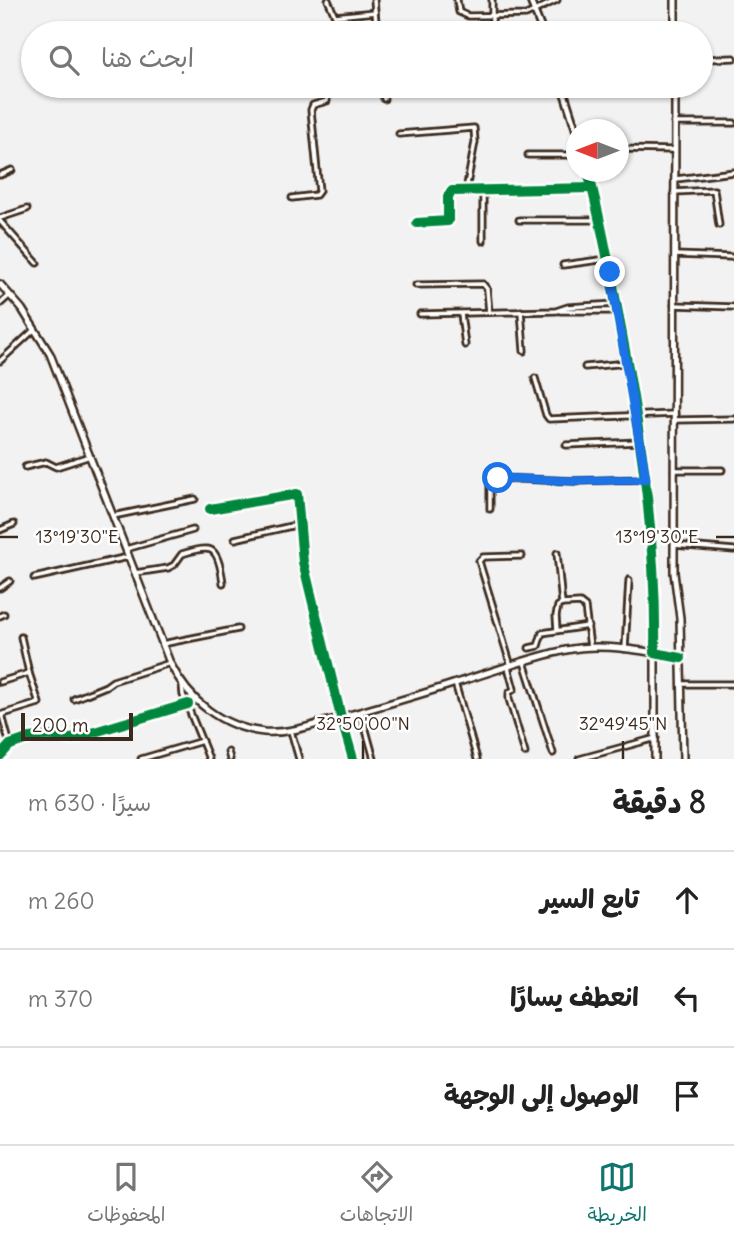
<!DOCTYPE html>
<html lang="ar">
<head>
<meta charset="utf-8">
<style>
	body { margin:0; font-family:Delius,"Playpen Sans Arabic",sans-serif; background:#f6f6f6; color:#222; direction:rtl }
	.compass { position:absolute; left:566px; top:119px; width:63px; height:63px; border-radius:50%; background:#fff; box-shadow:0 2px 5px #0004; rotate:270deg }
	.scale { position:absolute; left:21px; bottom:18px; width:112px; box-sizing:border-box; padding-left:7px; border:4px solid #3b2a1e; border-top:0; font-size:19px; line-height:24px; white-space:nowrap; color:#3b2a1e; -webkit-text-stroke:5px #fff; paint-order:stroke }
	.stop { position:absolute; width:21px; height:21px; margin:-16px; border:5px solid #1a73e8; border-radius:50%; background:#fff }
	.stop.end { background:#1a73e8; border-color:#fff; box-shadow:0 2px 7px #0008 }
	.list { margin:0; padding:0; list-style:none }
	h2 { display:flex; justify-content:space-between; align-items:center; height:91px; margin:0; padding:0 28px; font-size:30px }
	h2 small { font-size:23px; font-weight:400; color:#767676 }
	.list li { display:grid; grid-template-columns:46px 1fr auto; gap:21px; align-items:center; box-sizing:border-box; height:98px; padding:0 28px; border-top:2px solid #e0e0e0 }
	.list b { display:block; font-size:26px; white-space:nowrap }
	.list em { font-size:23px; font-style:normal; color:#767676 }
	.icon { flex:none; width:38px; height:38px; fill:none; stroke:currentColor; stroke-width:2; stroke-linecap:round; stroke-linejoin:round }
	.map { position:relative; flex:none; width:734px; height:759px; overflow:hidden; direction:ltr }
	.search { position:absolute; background:#fff; box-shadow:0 2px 5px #0004; left:21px; right:21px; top:21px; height:77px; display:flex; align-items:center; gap:18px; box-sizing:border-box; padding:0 24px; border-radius:38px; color:#767676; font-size:26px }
	.sheet { height:385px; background:#fff }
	nav { display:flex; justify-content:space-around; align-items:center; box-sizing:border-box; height:98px; border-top:2px solid #e0e0e0; background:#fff; font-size:19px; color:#767676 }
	nav a { display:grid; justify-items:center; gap:4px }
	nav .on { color:#0f766e }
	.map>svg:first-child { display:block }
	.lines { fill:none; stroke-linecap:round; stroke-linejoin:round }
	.minor-casing { stroke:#3b2a1e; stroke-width:9 }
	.tertiary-casing { stroke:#3b2a1e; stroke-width:10 }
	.secondary-casing { stroke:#3b2a1e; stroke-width:10 }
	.minor { stroke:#fff; stroke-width:3.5 }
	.tertiary { stroke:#fff; stroke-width:4.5 }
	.secondary { stroke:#fff; stroke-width:5 }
	.cycleway-casing { stroke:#fff; stroke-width:15 }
	.cycleway { stroke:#00873e; stroke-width:10 }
	.route { stroke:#1a73e8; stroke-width:9 }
	.ticks { fill:none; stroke:#3b2a1e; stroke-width:2.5 }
	.ticks-label { font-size:18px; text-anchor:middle; fill:#3b2a1e; stroke:#fff; stroke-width:5; stroke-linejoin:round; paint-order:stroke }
</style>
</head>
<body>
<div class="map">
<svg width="734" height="759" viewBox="0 0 734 759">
	<rect width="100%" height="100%" fill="#f3f2f2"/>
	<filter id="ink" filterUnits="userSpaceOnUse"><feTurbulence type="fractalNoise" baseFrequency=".0143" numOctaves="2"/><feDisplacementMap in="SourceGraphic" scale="14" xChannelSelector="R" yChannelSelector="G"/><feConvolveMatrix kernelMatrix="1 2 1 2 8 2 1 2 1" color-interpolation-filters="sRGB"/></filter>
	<g filter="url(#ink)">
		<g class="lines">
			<g class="minor-casing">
				<g id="minor">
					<polyline points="328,0 335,16 375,12"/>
					<polyline points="374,0 377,33"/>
					<polyline points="457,0 459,12 468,16 526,15 557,0"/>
					<polyline points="492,33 492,0"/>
					<polyline points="707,59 734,58"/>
					<polyline points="382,86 384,99"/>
					<polyline points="674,123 734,123"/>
					<polyline points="399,134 474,128 475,142 466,190"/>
					<polyline points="618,149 674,150"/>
					<polyline points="528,155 576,155"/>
					<polyline points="0,175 12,170"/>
					<polyline points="676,179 734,172"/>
					<polyline points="674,192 714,190 719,225"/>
					<polyline points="292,198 316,195 319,191 311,110 313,105 327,101 327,86"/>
					<polyline points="0,218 27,209"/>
					<polyline points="519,220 600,220"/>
					<polyline points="0,221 37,263"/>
					<polyline points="417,223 448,221 448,196 452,191 592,188"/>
					<polyline points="483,241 483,190"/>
					<polyline points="675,255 731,257"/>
					<polyline points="563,265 607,259"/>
					<polyline points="416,285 483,284 487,289 489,312"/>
					<polyline points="0,304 10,295"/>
					<polyline points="674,305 734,307"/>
					<polyline points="521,311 524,351"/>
					<polyline points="560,311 617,311"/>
					<polyline points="420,314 556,311 568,307 616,304"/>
					<polyline points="461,314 465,345"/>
					<polyline points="0,361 35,329"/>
					<polyline points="585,367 627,363"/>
					<polyline points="535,378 546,415 549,419 675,414"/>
					<polyline points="675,420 734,419"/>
					<polyline points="566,445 639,442"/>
					<polyline points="25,467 46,462 56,467 90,456"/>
					<polyline points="674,470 722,470"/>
					<polyline points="210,509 297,494 303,562 341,717 353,759"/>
					<polyline points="490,509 490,481 492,478 574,481 646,479"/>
					<polyline points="113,516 195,499"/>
					<polyline points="0,530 14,524"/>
					<polyline points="235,539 300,524"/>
					<polyline points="674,545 734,550"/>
					<polyline points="126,549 193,530"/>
					<polyline points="557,553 562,604 580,603 585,607 590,647"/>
					<path d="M135,573L168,568L174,565L182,554C188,552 205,547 211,550C219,554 222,575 223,583"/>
					<polyline points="34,578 128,557"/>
					<polyline points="0,588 10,581"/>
					<polyline points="0,616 4,614"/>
					<polyline points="557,630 556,616 558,606 562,604"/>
					<polyline points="162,644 238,629"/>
					<polyline points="529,648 538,646 542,633 588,626"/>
					<polyline points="625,649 629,580"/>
					<polyline points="655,653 681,658"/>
					<polyline points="524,662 553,753"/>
					<polyline points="511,666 479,561 483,557 522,556"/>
					<polyline points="508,667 514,689 509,693 509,699 525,753"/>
					<polyline points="0,682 29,673 21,637"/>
					<polyline points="455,683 477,759"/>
					<polyline points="182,684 183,695 209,759"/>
					<polyline points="682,684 734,684"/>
					<polyline points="74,699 106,686 113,681 170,663"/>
					<polyline points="361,712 374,759"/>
					<polyline points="0,715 39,703 29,673"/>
					<polyline points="2,715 10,745"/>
					<polyline points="291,731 299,759"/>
					<polyline points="228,752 230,759"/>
					<polyline points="0,756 10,745 30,738 48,736 71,739 188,704"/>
					<polyline points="141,759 202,741"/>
					<polyline points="579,759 656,738"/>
				</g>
			</g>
			<g class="tertiary-casing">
				<g id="tertiary">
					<polyline points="530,0 543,33"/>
					<polyline points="562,86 576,130"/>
					<path d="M588,172C602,223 611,276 621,329C641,436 657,544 655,653"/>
				</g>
			</g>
			<g class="secondary-casing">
				<g id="secondary">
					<polyline points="675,33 675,0"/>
					<polyline points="675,86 674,573 680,618 683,759"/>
					<path d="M0,284L22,309L50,354L170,663C189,701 221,727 264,732C291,734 316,724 342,717C381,706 420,695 459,682C494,671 529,658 566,650C595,644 626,648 655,653V759"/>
				</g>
			</g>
			<use href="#minor" class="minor"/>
			<use href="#tertiary" class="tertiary"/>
			<use href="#secondary" class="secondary"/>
			<g class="cycleway-casing">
				<g id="cycleway">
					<path d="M588,172C602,223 611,276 621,329C641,436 657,544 655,653L681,658"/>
					<polyline points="417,223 448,221 448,196 452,191 592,188"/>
					<polyline points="210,509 297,494 303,562 341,717 353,759"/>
					<polyline points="0,756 10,745 30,738 48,736 71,739 188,704"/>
				</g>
			</g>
			<use href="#cycleway" class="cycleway"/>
		</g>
	</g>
	<g class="lines" filter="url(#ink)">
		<polyline class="route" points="498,478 574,481 646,479 610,272"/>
	</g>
	<path class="ticks" d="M0,537H18M716,537H734M363,741V759M623,741V759"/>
	<g class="ticks-label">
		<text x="657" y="543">13°19'30"E</text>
		<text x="77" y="543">13°19'30"E</text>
		<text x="363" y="730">32°50'00"N</text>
		<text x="623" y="730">32°49'45"N</text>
	</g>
</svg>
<svg class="compass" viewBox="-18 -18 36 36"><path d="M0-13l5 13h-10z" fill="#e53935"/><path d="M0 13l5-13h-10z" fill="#767676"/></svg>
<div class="scale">200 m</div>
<div class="stop" style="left:498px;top:478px"></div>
<div class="stop end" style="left:610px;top:272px"></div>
<div class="search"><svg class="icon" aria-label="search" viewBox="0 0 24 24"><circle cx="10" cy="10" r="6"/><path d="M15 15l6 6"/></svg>ابحث هنا</div>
</div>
<section class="sheet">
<h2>8 دقيقة<small>سيرًا · 630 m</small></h2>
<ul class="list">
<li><svg class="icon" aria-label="ahead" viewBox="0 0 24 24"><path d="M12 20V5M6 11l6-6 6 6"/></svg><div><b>تابع السير</b></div><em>260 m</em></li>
<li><svg class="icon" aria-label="left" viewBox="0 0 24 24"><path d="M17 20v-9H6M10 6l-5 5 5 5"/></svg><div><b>انعطف يسارًا</b></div><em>370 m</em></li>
<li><svg class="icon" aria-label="arrive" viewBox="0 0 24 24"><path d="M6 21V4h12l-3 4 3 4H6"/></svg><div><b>الوصول إلى الوجهة</b></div></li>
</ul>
</section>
<nav>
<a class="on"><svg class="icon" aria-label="map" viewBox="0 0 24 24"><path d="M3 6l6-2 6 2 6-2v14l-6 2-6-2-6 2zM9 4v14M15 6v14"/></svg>الخريطة</a>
<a><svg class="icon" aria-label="directions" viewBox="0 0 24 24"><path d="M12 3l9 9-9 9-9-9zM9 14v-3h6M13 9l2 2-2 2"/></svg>الاتجاهات</a>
<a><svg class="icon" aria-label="saved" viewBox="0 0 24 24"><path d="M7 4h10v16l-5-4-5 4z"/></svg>المحفوظات</a>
</nav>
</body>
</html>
